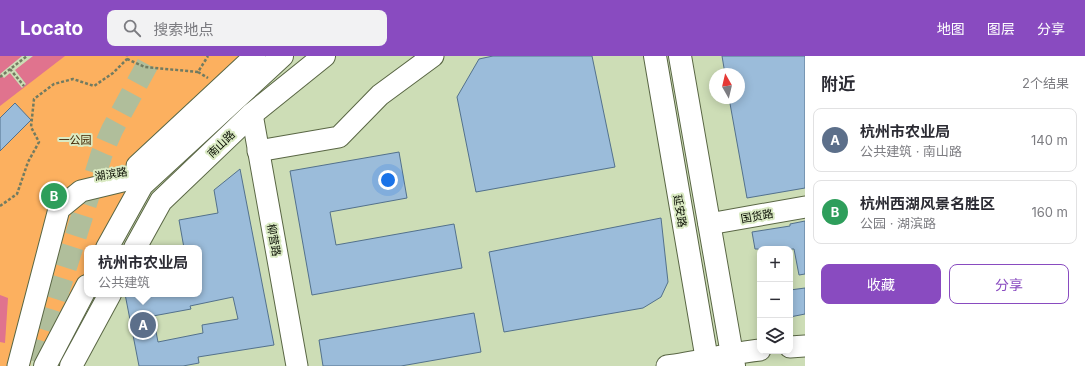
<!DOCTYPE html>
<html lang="zh">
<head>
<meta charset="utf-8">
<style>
	body { margin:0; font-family:Inter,"Noto Sans SC",sans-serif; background:#f2f2f3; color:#2b2b33 }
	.controls { position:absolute; right:12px; bottom:12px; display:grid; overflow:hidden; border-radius:8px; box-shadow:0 2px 10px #0003 }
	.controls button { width:36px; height:36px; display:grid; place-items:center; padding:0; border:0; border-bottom:1px solid #e1e1e2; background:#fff; color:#2b2b33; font:20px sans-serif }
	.compass { position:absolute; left:709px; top:12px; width:36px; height:36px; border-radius:50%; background:#fff; box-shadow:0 2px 10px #0003; rotate:352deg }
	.you { position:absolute; left:388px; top:124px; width:14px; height:14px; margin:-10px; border:3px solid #fff; border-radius:50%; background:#1a73e8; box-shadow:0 0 0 6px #1a73e833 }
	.badge { display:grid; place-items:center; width:26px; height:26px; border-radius:50%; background:#894bc0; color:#fff; font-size:13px; font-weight:700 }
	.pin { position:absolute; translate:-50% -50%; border:2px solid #fff; box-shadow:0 1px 4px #0006 }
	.popup { position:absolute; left:84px; top:189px; width:118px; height:52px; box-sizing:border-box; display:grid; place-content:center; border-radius:8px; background:#fff; filter:drop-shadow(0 1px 3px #0005); font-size:13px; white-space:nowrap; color:#7c7c81 }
	.popup b { font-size:15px; color:#2b2b33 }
	.popup::after { content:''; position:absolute; left:50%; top:100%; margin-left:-8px; border:8px solid transparent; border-top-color:#fff }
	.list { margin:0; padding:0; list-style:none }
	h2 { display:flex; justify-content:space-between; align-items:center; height:52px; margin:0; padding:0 16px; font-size:17px }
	h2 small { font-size:13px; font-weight:400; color:#7c7c81 }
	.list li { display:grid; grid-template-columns:26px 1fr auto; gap:12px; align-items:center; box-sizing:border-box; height:64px; margin:0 8px 8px; padding:0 8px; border:1px solid #e1e1e2; border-radius:8px }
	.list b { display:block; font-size:15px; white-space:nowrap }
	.list p { margin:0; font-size:13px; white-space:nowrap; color:#7c7c81 }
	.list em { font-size:13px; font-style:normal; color:#7c7c81 }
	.actions { display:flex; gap:8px; padding:12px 16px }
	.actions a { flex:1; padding:9px 0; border:1px solid #894bc0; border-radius:8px; text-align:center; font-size:14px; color:#894bc0 }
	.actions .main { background:#894bc0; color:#fff }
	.icon { flex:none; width:22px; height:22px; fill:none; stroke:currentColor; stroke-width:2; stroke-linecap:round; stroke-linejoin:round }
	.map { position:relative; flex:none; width:805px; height:310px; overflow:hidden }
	header { display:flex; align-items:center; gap:24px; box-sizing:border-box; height:56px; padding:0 20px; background:#894bc0; color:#fff }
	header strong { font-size:19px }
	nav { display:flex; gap:22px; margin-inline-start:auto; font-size:14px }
	.search { width:280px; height:36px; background:#f2f2f3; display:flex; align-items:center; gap:10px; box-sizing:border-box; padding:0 14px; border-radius:8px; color:#7c7c81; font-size:15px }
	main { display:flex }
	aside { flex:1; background:#fff }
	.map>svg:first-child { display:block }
	.green { fill:#fcb05f }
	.water { fill:#e0738e }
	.pier { fill:#cdddb6 }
	.building { fill:#9bbcda; stroke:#53718c; fill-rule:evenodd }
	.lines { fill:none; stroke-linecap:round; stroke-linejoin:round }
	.major-tunnel { stroke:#b0be9b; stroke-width:22; stroke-dasharray:22 11; stroke-linecap:butt }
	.minor-casing { stroke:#596644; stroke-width:23 }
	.major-casing { stroke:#596644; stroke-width:24 }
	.path { stroke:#717b61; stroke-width:2.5; stroke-dasharray:3 2; stroke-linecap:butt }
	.minor { stroke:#fff; stroke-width:21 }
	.major { stroke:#fff; stroke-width:22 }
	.labels { text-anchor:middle; stroke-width:4; stroke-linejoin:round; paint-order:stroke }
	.park-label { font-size:11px; fill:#412300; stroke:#daeac3 }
	.street-label { font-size:11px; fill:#090d02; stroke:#daeac3 }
</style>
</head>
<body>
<header>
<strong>Locato</strong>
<div class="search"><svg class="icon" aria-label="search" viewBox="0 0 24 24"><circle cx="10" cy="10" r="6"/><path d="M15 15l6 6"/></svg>搜索地点</div>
<nav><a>地图</a><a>图层</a><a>分享</a></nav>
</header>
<main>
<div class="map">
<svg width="805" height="310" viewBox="0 0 805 310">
	<rect width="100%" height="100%" fill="#cdddb6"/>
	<polygon class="green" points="0,0 264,0 99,192 87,192 87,215 43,302 33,298 30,310 0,310"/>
	<g class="water">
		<polygon points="0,0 65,0 0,50"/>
		<polygon points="0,239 8,242 5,287 0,286"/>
	</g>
	<polygon class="pier" points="22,0 33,0 15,14 26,28 22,32 10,17 4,22 0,18"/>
	<g class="building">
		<polygon points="493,0 592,0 615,111 476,136 457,41 479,3"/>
		<polygon points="722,0 805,0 805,132 747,142 729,42 739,42 739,18 725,18"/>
		<polygon points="15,47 31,64 0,95 0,62"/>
		<polygon points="399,96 407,142 330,156 336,189 454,168 462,212 312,239 290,115"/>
		<path d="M240,113L274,289L198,301L199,307L183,310H139L125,238H199V192H184L179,164L218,157L214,134ZM233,241L238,263L202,269L203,277L158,286L153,260L191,253L190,250Z"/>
		<polygon points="661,162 668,226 661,241 643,252 504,276 489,196"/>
		<polygon points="805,165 805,218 799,219 794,193 755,193 752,176 790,170 790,168"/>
		<polygon points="805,232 805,258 790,261 790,234"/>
		<polygon points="474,257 481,296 401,310 323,310 319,284"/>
	</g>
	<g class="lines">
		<polyline class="major-tunnel" points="36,306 102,97 112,74 152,0"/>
		<g class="minor-casing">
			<g id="minor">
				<polyline points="252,58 297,310"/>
				<polyline points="258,95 339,81 380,39 433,0"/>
				<polyline points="137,110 255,0"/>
				<polyline points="709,168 805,151"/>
				<polyline points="790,291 805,290"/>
				<polyline points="18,310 59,153 81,135 139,121 155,105"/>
				<path d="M667,310C699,306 729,297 760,294"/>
			</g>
		</g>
		<g class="major-casing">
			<g id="major">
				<polyline points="655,0 708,310"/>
				<polyline points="680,0 734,310"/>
				<polyline points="107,192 142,129 282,0"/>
				<polyline points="135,192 161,145 252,58 324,0"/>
				<polyline points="45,310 87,230"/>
				<polyline points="71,310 110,238"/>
			</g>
		</g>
		<g class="path">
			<polyline points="127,3 145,11 198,16 208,0"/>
			<polyline points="10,13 24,30"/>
			<polyline points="198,16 208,22"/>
			<polyline points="0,21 27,0"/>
			<polyline points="0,150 17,138 28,106 39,86 31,71 34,43 54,28 73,23 94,30 113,17 127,3 127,0"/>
		</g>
		<use href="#minor" class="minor"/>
		<use href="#major" class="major"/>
	</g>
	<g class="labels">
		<g class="park-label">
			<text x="75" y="88">一公园</text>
		</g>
		<g class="street-label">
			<text transform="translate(221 88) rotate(-44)" y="4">南山路</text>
			<text transform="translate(111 118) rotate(-9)" y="4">湖滨路</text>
			<text transform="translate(680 155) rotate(81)" y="4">延安路</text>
			<text transform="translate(757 160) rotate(-10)" y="4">国货路</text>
			<text transform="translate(274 184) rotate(80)" y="4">柳营路</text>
		</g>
	</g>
</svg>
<div class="controls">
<button>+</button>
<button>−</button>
<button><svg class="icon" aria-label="layers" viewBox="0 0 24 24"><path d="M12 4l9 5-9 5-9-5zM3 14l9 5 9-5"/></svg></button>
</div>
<svg class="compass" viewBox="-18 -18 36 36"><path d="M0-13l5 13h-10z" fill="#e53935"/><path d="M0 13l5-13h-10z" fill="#7c7c81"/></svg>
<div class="you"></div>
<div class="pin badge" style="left:143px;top:269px;background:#5c6f8a">A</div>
<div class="popup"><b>杭州市农业局</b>公共建筑</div>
<div class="pin badge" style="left:54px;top:140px;background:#2e9e5b">B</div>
</div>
<aside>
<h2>附近<small>2个结果</small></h2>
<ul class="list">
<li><span class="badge" style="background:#5c6f8a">A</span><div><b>杭州市农业局</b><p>公共建筑 · 南山路</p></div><em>140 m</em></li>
<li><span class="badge" style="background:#2e9e5b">B</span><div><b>杭州西湖风景名胜区</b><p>公园 · 湖滨路</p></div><em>160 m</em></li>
</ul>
<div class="actions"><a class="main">收藏</a><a>分享</a></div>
</aside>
</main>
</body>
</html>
